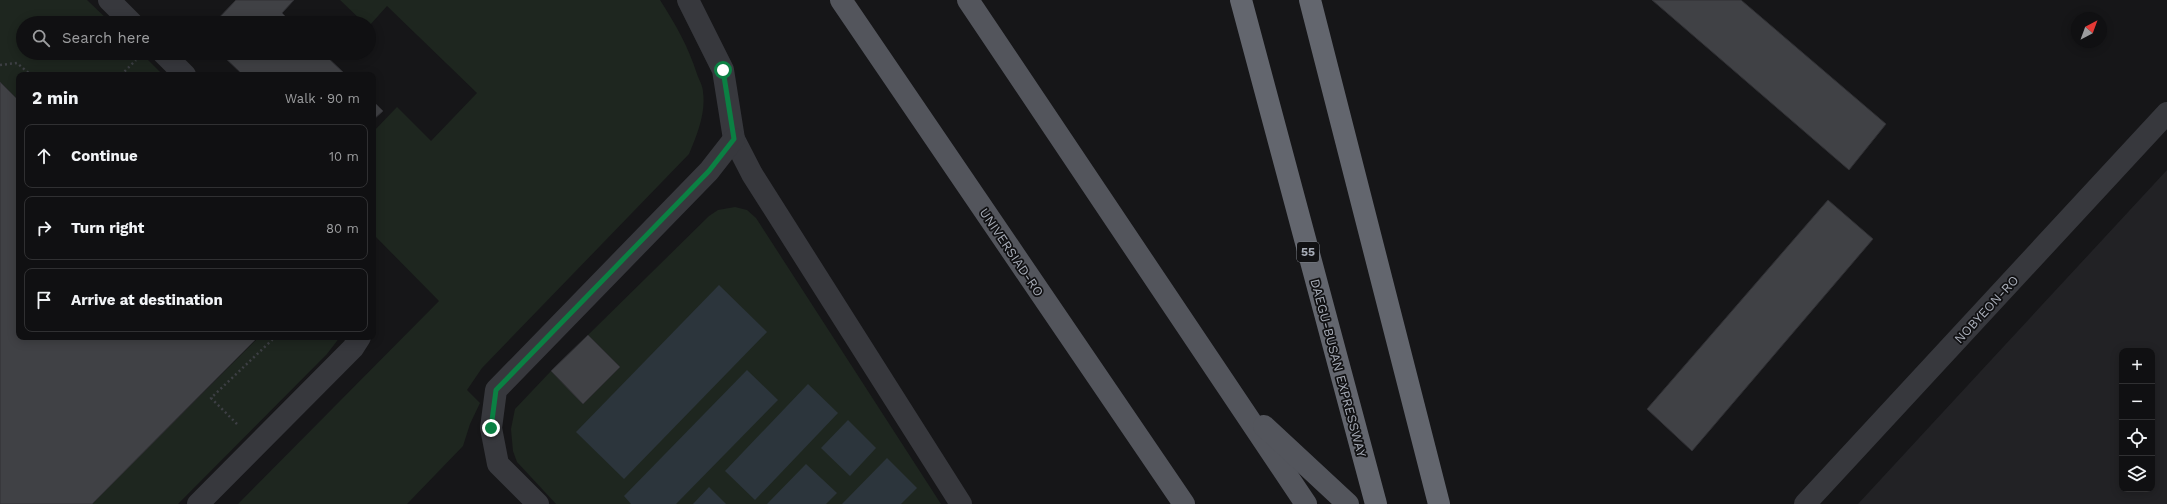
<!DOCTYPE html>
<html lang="en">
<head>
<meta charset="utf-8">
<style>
	body { margin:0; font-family:"Work Sans",sans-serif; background:#19191b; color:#f1f3f6 }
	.controls { position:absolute; right:12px; bottom:12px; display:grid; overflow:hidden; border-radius:8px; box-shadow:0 2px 10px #0003 }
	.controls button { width:36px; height:36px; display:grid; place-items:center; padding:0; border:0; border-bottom:1px solid #303032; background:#101012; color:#f1f3f6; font:20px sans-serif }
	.compass { position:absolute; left:2071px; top:12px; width:36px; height:36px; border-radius:50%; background:#101012; box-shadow:0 2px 10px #0003; rotate:41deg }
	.stop { position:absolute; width:12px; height:12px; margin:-9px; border:3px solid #0b8043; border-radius:50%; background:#fff }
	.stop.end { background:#0b8043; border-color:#fff; box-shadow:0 1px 4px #0008 }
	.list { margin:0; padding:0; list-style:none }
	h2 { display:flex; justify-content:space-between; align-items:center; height:52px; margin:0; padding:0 16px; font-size:17px }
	h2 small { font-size:13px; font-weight:400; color:#9c9d9f }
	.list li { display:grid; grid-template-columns:26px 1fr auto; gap:12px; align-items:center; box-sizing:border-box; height:64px; margin:0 8px 8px; padding:0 8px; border:1px solid #303032; border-radius:8px }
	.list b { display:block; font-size:15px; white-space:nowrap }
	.list em { font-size:13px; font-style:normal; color:#9c9d9f }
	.icon { flex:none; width:22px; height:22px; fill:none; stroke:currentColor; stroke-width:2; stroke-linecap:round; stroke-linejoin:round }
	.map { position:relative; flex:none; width:2167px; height:504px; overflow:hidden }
	.search { position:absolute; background:#101012; box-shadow:0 2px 10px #0003; left:16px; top:16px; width:360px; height:44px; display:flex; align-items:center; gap:10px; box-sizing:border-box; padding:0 14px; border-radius:22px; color:#9c9d9f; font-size:15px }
	.panel { position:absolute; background:#101012; box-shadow:0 2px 10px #0003; left:16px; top:72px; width:360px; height:268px; border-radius:8px }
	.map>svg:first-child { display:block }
	.built { fill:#222225; fill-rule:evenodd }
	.green { fill:#1e261f }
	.water { fill:#2c353c }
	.building { fill:#404145; stroke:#303034 }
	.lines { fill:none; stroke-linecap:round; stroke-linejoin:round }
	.path { stroke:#3d3f44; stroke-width:2.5; stroke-dasharray:2 3; stroke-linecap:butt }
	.minor { stroke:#37383d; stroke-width:22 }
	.major { stroke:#53555c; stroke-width:22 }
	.highway { stroke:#63666e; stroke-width:22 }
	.route { stroke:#0b8043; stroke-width:5 }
	.labels { text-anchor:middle; stroke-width:3.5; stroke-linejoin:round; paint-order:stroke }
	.shield { fill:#111113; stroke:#7b7e86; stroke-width:1 }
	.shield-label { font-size:12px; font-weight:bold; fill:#a8adb8 }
	.street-label { font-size:13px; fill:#a8adb8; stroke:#111113 }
</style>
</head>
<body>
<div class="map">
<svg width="2167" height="504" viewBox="0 0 2167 504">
	<rect width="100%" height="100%" fill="#161618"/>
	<path class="built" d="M2167,170V504H1858L2005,345ZM2122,351H2152V489H2122Z"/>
	<g class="green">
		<polygon points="0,0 87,0 111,23 23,23 23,53 141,53 163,75 19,75 19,101 0,82"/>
		<path d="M340,0H660C676,25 688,46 697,74C699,80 703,86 703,92C706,113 697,135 689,154L482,368L467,390L480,403L470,424L463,446L407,504H238L439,301L373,234V132L397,107L431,141L477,93L387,6L369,26V23H364Z"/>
		<polygon points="735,207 747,210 756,218 941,504 556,504 517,462 513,451 511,429 515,409 551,371 583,403 620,367 588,335 709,216 718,210"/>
		<polygon points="256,337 340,337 327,354 178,504 92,504 257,339"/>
	</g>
	<g class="water">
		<polygon points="719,285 767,332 624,479 576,432"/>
		<polygon points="747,370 778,400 676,504 631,504 624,496"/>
		<polygon points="808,384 838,413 755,500 725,471"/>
		<polygon points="848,420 876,448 850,476 821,448"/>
		<polygon points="887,458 917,488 901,504 842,504"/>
		<polygon points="806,464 837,493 826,504 767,504"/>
		<polygon points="709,487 726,504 693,504"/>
	</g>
	<g class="building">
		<polygon points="236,0 294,0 282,13 292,23 214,23"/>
		<polygon points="1652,0 1741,0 1886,124 1849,170"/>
		<polygon points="220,53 323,53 346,75 243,75"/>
		<polygon points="0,82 19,101 19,337 257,338 92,504 0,504"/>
		<polygon points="373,101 383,111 373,120"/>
		<polygon points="1828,200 1873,239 1692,451 1647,409"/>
		<polygon points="588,335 620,367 583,404 551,371"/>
	</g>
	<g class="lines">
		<g class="path">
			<polyline points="0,65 17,63 31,75"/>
			<polyline points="121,75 136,60"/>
			<polyline points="237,424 211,398 272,340 272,337"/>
		</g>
		<g class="minor">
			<polyline points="109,0 132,23"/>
			<polyline points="688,0 723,70 734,139 752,174 961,504"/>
			<polyline points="163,53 185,75"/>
			<polyline points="198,504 353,348 360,337"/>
			<polyline points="538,504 498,464 491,428 496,390 709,171 734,139"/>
			<polyline points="1805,504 2167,113"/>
		</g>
		<g class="major">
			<polyline points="841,0 1184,504"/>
			<polyline points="968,0 1306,504"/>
			<polyline points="1264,426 1348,504"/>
		</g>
		<g class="highway">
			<polyline points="1241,0 1376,504"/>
			<polyline points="1310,0 1439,504"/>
		</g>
	</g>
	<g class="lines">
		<polyline class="route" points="491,428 496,390 709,171 734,139 723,70"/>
	</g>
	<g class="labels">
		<rect class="shield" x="1297" y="242" width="22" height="20" rx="3"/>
		<g class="shield-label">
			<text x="1308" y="256">55</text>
		</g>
		<g class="street-label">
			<text transform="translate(1012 252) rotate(56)" y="5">UNIVERSIAD-RO</text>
			<text transform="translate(1986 309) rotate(-47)" y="5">NOBYEON-RO</text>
			<text transform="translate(1339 368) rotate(75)" y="5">DAEGU-BUSAN EXPRESSWAY</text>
		</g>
	</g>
</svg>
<div class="controls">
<button>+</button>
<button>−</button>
<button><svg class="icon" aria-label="locate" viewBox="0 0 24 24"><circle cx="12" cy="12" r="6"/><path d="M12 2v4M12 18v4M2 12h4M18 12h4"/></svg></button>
<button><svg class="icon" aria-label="layers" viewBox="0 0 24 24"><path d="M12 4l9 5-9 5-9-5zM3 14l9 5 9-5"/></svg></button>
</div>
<svg class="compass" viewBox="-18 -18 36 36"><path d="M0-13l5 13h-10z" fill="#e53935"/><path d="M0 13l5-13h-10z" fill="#9c9d9f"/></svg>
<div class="stop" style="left:723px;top:70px"></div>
<div class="stop end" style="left:491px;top:428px"></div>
<div class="search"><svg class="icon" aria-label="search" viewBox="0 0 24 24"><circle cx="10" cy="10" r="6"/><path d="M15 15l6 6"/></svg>Search here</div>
<section class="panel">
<h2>2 min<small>Walk · 90 m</small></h2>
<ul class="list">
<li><svg class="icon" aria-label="ahead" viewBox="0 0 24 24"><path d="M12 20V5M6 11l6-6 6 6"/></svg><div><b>Continue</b></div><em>10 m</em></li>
<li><svg class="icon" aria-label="right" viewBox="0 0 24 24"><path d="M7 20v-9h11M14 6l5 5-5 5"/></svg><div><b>Turn right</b></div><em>80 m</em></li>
<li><svg class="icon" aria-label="arrive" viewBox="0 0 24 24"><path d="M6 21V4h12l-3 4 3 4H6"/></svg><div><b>Arrive at destination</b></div></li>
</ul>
</section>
</div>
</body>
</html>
